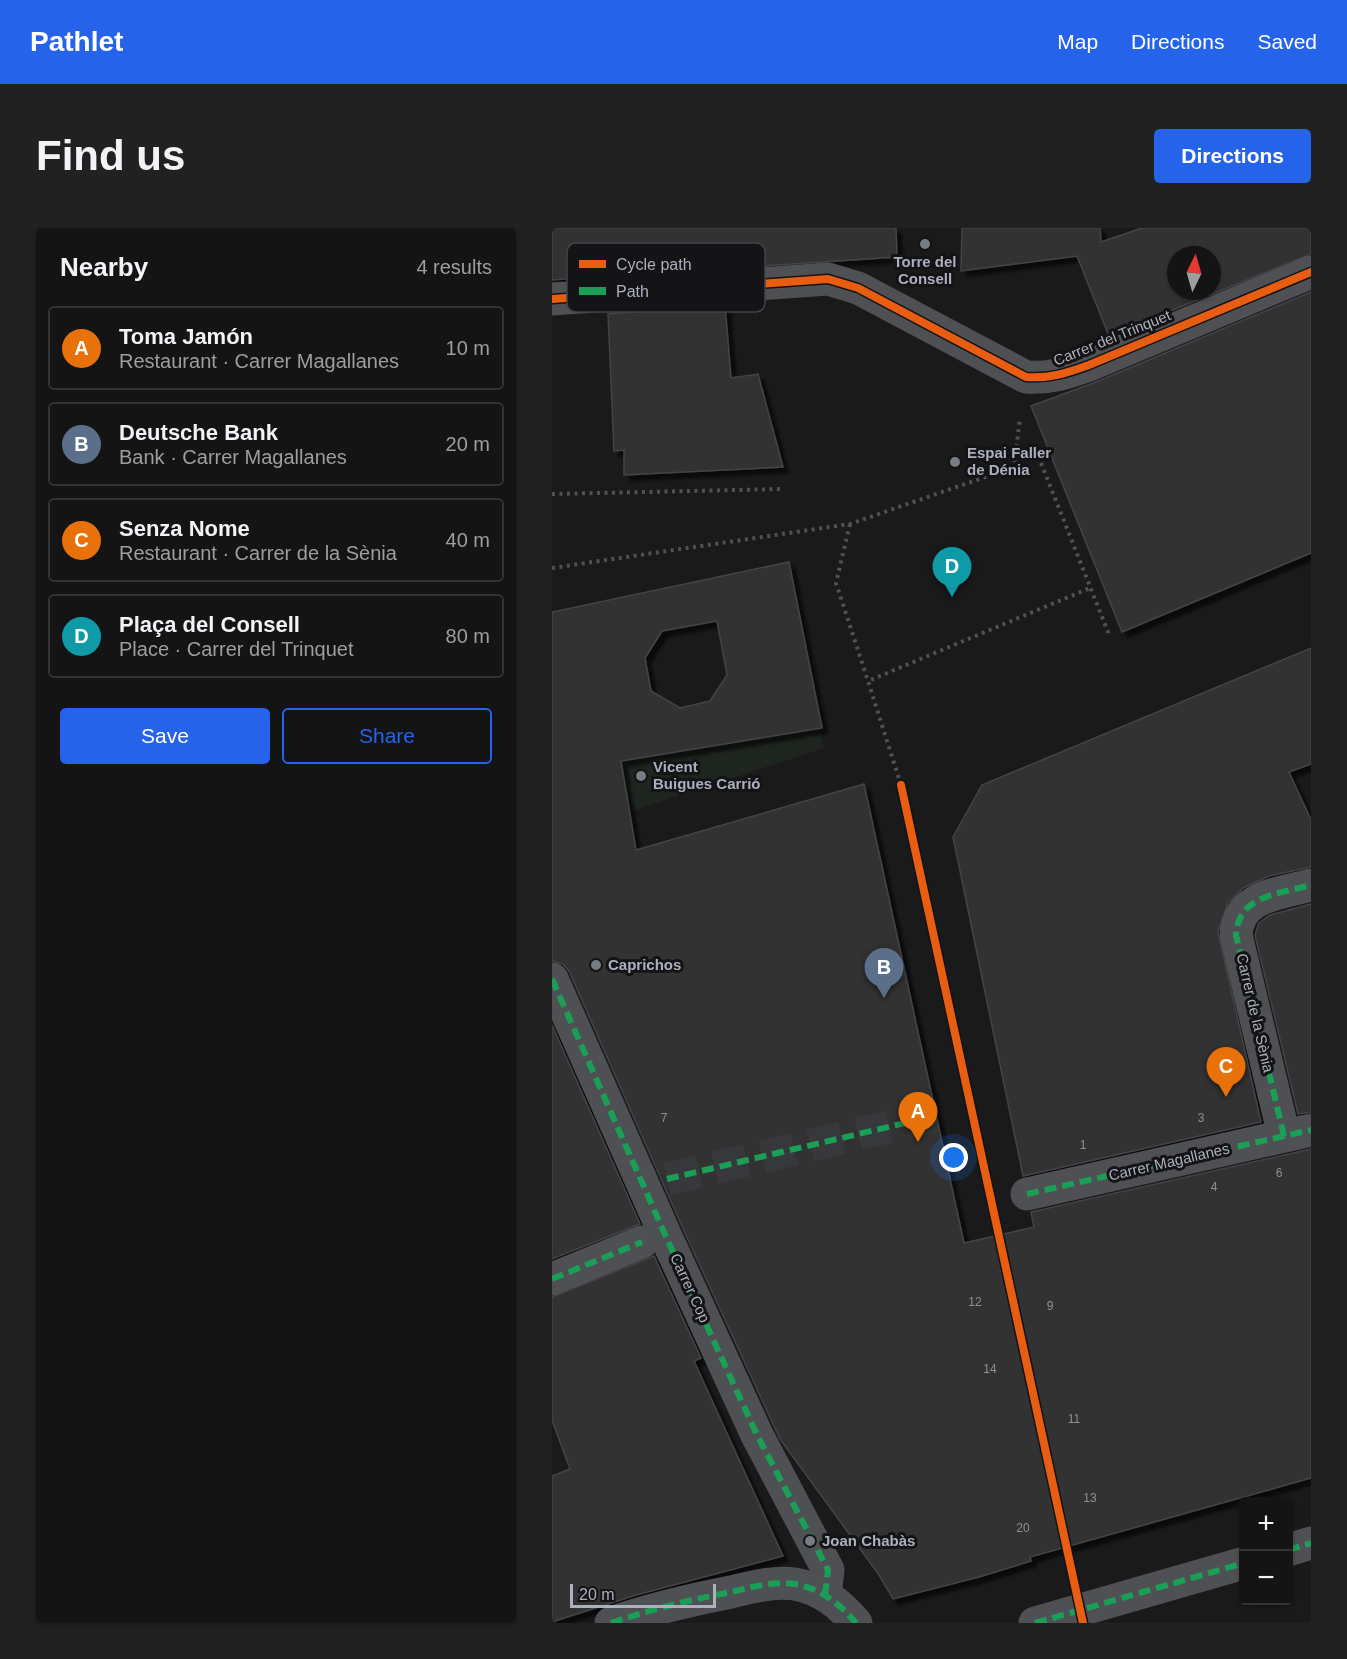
<!DOCTYPE html>
<html lang="en">
<head>
<meta charset="utf-8">
<style>
	body { margin:0; font-family:Helvetica,sans-serif; background:#212122; color:#f1f3f6 }
	.controls { position:absolute; right:18px; bottom:18px; display:grid; overflow:hidden; border-radius:6px; box-shadow:0 2px 4px #0004 }
	.controls button { width:54px; height:54px; display:grid; place-items:center; padding:0; border:0; border-bottom:2px solid #333334; background:#141414; color:#f1f3f6; font:30px sans-serif }
	.compass { position:absolute; left:615px; top:18px; width:54px; height:54px; border-radius:50%; background:#141414; box-shadow:0 2px 4px #0004; rotate:5deg }
	.scale { position:absolute; left:18px; bottom:15px; width:146px; box-sizing:border-box; padding-left:6px; border:3px solid #abb0bc; border-top:0; font-size:16px; line-height:21px; white-space:nowrap; color:#abb0bc; -webkit-text-stroke:4px #141417; paint-order:stroke }
	.you { position:absolute; left:402px; top:930px; width:21px; height:21px; margin:-15px; border:4px solid #fff; border-radius:50%; background:#1a73e8; box-shadow:0 0 0 9px #1a73e833 }
	.badge { display:grid; place-items:center; width:39px; height:39px; border-radius:50%; background:#2563eb; color:#fff; font-size:20px; font-weight:700 }
	.pin { position:absolute; translate:-50% -50px; filter:drop-shadow(0 2px 3px #0008) }
	.pin::after { content:''; position:absolute; top:32px; width:21px; height:18px; background:inherit; clip-path:polygon(0 0,100% 0,50% 100%) }
	.list { margin:0; padding:0; list-style:none }
	h2 { display:flex; justify-content:space-between; align-items:center; height:78px; margin:0; padding:0 24px; font-size:26px }
	h2 small { font-size:20px; font-weight:400; color:#9d9ea0 }
	.list li { display:grid; grid-template-columns:39px 1fr auto; gap:18px; align-items:center; box-sizing:border-box; height:84px; margin:0 12px 12px; padding:0 12px; border:2px solid #333334; border-radius:6px }
	.list b { display:block; font-size:22px; white-space:nowrap }
	.list p { margin:0; font-size:20px; white-space:nowrap; color:#9d9ea0 }
	.list em { font-size:20px; font-style:normal; color:#9d9ea0 }
	.actions { display:flex; gap:12px; padding:18px 24px }
	.actions a { flex:1; padding:14px 0; border:2px solid #2563eb; border-radius:6px; text-align:center; font-size:21px; color:#2563eb }
	.actions .main { background:#2563eb; color:#fff }
	.map { position:relative; flex:none; width:759px; height:1395px; overflow:hidden; border-radius:6px }
	header { display:flex; align-items:center; gap:36px; box-sizing:border-box; height:84px; padding:0 30px; background:#2563eb; color:#fff }
	header strong { font-size:28px }
	nav { display:flex; gap:33px; margin-inline-start:auto; font-size:21px }
	.intro { display:flex; align-items:center; justify-content:space-between; box-sizing:border-box; height:144px; padding:0 36px }
	h1 { margin:0; font-size:42px }
	.button { padding:15px 27px; border-radius:6px; background:#2563eb; color:#fff; font-size:21px; font-weight:700 }
	main { display:flex; gap:36px; padding:0 36px }
	aside { flex:1; background:#141414; border-radius:6px; box-shadow:0 2px 4px #0004 }
	.map>svg:first-child { display:block }
	.green { fill:#1e251f }
	.building { fill:#323233; stroke:#434447; stroke-width:1.5; fill-rule:evenodd; filter:url(#shadow) }
	.lines { fill:none; stroke-linecap:round; stroke-linejoin:round }
	.street-tunnel { stroke:#37383b; stroke-width:33; stroke-dasharray:33 16; stroke-linecap:butt }
	.path { stroke:#505155; stroke-width:4; stroke-dasharray:3 4.5; stroke-linecap:butt }
	.street { stroke:#4e5054; stroke-width:33 }
	.quiet { stroke:#1a9f57; stroke-width:6; stroke-dasharray:12 6; stroke-linecap:butt }
	.cycleway-casing { stroke:#141417; stroke-width:11 }
	.cycleway { stroke:#e95d12; stroke-width:8 }
	.poi-dot { fill:#787c84; stroke:#141417; stroke-width:2 }
	.labels { text-anchor:middle; stroke-width:6; stroke-linejoin:round; paint-order:stroke }
	.number-label { font-size:12px; fill:#8d909a }
	.poi-label { font-size:15px; font-weight:bold; fill:#abb0bc; stroke:#141417; text-anchor:start }
	.street-label { font-size:15px; fill:#abb0bc; stroke:#141417 }
	.key { fill:#141417; stroke:#414349; stroke-width:1.5 }
	.key-label { font-size:16px; fill:#abb0bc }
</style>
</head>
<body>
<header>
<strong>Pathlet</strong>
<nav><a>Map</a><a>Directions</a><a>Saved</a></nav>
</header>
<div class="intro"><h1>Find us</h1><a class="button">Directions</a></div>
<main>
<aside>
<h2>Nearby<small>4 results</small></h2>
<ul class="list">
<li><span class="badge" style="background:#e8710a">A</span><div><b>Toma Jamón</b><p>Restaurant · Carrer Magallanes</p></div><em>10 m</em></li>
<li><span class="badge" style="background:#5c6f8a">B</span><div><b>Deutsche Bank</b><p>Bank · Carrer Magallanes</p></div><em>20 m</em></li>
<li><span class="badge" style="background:#e8710a">C</span><div><b>Senza Nome</b><p>Restaurant · Carrer de la Sènia</p></div><em>40 m</em></li>
<li><span class="badge" style="background:#0f9aa8">D</span><div><b>Plaça del Consell</b><p>Place · Carrer del Trinquet</p></div><em>80 m</em></li>
</ul>
<div class="actions"><a class="main">Save</a><a>Share</a></div>
</aside>
<div class="map">
<svg width="759" height="1395" viewBox="0 0 759 1395">
	<defs>
		<filter id="shadow"><feDropShadow dx="5.5" dy="5.5" stdDeviation="1.5" flood-color="#0009"/></filter>
	</defs>
	<rect width="100%" height="100%" fill="#1a1a1b"/>
	<polygon class="green" points="267,501 272,520 78,584 69,533"/>
	<g class="building">
		<polygon points="0,0 344,0 345,29 0,52"/>
		<path d="M410,0H548L549,14L590,0H759V26L557,108L525,28L409,43ZM624,27H660V63H624Z"/>
		<polygon points="759,64 759,325 570,404 479,178 544,154"/>
		<polygon points="173,77 179,150 206,146 231,239 72,247 72,222 62,223 56,86"/>
		<path d="M237,334L270,500L69,533L84,622L312,556L412,1015L482,999L479,984L759,921V1250L478,1329L479,1333L427,1349L341,1371L327,1347L228,1211L132,1003L17,743L11,736L0,733V384ZM165,393L175,447L158,473L128,480L99,463L93,430L110,403Z"/>
		<polygon points="759,420 759,536 737,544 759,592 759,639 717,648 691,660 676,675 666,704 709,894 471,948 401,609 430,557"/>
		<polygon points="759,676 759,884 746,886 703,707 707,695 718,687"/>
		<polygon points="0,797 88,996 0,1031"/>
		<polygon points="102,1028 149,1130 142,1133 231,1328 84,1367 0,1394 0,1248 18,1241 0,1192 0,1069"/>
	</g>
	<g class="lines">
		<polyline class="street-tunnel" points="115,951 383,888"/>
		<g class="path">
			<polyline points="489,235 558,409"/>
			<polyline points="0,266 231,261"/>
			<polyline points="298,296 284,355 316,453"/>
			<polyline points="0,340 298,296 462,239 468,190"/>
			<polyline points="349,557 316,453 538,360"/>
		</g>
		<g class="street">
			<path d="M0,71L276,51L306,60L474,149C497,151 515,145 537,137L759,44"/>
			<polyline points="0,751 115,1011 205,1207 276,1342 273,1367"/>
			<path d="M732,908L684,707C686,667 727,666 759,657"/>
			<polyline points="475,966 759,902"/>
			<polyline points="0,1051 90,1014"/>
			<polyline points="736,1322 759,1315"/>
			<path d="M59,1395C99,1381 138,1372 179,1364C200,1359 222,1353 243,1356C269,1361 287,1375 304,1395"/>
			<polyline points="483,1395 692,1335"/>
		</g>
		<g class="quiet">
			<polyline points="0,751 115,1011 205,1207 276,1342 273,1367"/>
			<path d="M732,908L684,707C686,667 727,666 759,657"/>
			<polyline points="115,951 383,888"/>
			<polyline points="475,966 759,902"/>
			<polyline points="0,1051 90,1014"/>
			<polyline points="736,1322 759,1315"/>
			<path d="M59,1395C99,1381 138,1372 179,1364C200,1359 222,1353 243,1356C269,1361 287,1375 304,1395"/>
			<polyline points="483,1395 692,1335"/>
		</g>
		<g class="cycleway-casing">
			<g id="cycleway">
				<path d="M0,71L276,51L306,60L474,149C497,151 515,145 537,137L759,44"/>
				<polyline points="349,557 531,1395"/>
			</g>
		</g>
		<use href="#cycleway" class="cycleway"/>
	</g>
	<g class="poi-dot">
		<circle cx="373" cy="16" r="6"/>
		<circle cx="403" cy="234" r="6"/>
		<circle cx="89" cy="548" r="6"/>
		<circle cx="44" cy="737" r="6"/>
		<circle cx="258" cy="1313" r="6"/>
	</g>
	<g class="labels">
		<g class="number-label">
			<text x="112" y="894">7</text>
			<text x="649" y="894">3</text>
			<text x="531" y="921">1</text>
			<text x="727" y="949">6</text>
			<text x="662" y="963">4</text>
			<text x="423" y="1078">12</text>
			<text x="498" y="1082">9</text>
			<text x="438" y="1145">14</text>
			<text x="522" y="1195">11</text>
			<text x="538" y="1274">13</text>
			<text x="471" y="1304">20</text>
		</g>
		<g class="poi-label">
			<text x="373" y="39" text-anchor="middle">Torre del<tspan x="373" dy="17">Consell</tspan></text>
			<text x="415" y="230">Espai Faller<tspan x="415" dy="17">de Dénia</tspan></text>
			<text x="101" y="544">Vicent<tspan x="101" dy="17">Buigues Carrió</tspan></text>
			<text x="56" y="742">Caprichos</text>
			<text x="270" y="1318">Joan Chabàs</text>
		</g>
		<g class="street-label">
			<text transform="translate(560 110) rotate(-22)" y="5">Carrer del Trinquet</text>
			<text transform="translate(703 785) rotate(77)" y="5">Carrer de la Sènia</text>
			<text transform="translate(617 934) rotate(-13)" y="5">Carrer Magallanes</text>
			<text transform="translate(138 1060) rotate(65)" y="5">Carrer Cop</text>
		</g>
	</g>
	<rect x="15" y="15" width="198" height="69" rx="9" class="key"/>
	<rect x="27" y="32" width="27" height="8" fill="#e95d12"/>
	<rect x="27" y="59" width="27" height="8" fill="#1a9f57"/>
	<g class="key-label">
		<text x="64" y="42">Cycle path</text>
		<text x="64" y="69">Path</text>
	</g>
</svg>
<div class="controls">
<button>+</button>
<button>−</button>
</div>
<svg class="compass" viewBox="-18 -18 36 36"><path d="M0-13l5 13h-10z" fill="#e53935"/><path d="M0 13l5-13h-10z" fill="#9d9ea0"/></svg>
<div class="scale">20 m</div>
<div class="you"></div>
<div class="pin badge" style="left:366px;top:914px;background:#e8710a">A</div>
<div class="pin badge" style="left:332px;top:770px;background:#5c6f8a">B</div>
<div class="pin badge" style="left:674px;top:869px;background:#e8710a">C</div>
<div class="pin badge" style="left:400px;top:369px;background:#0f9aa8">D</div>
</div>
</main>
</body>
</html>
